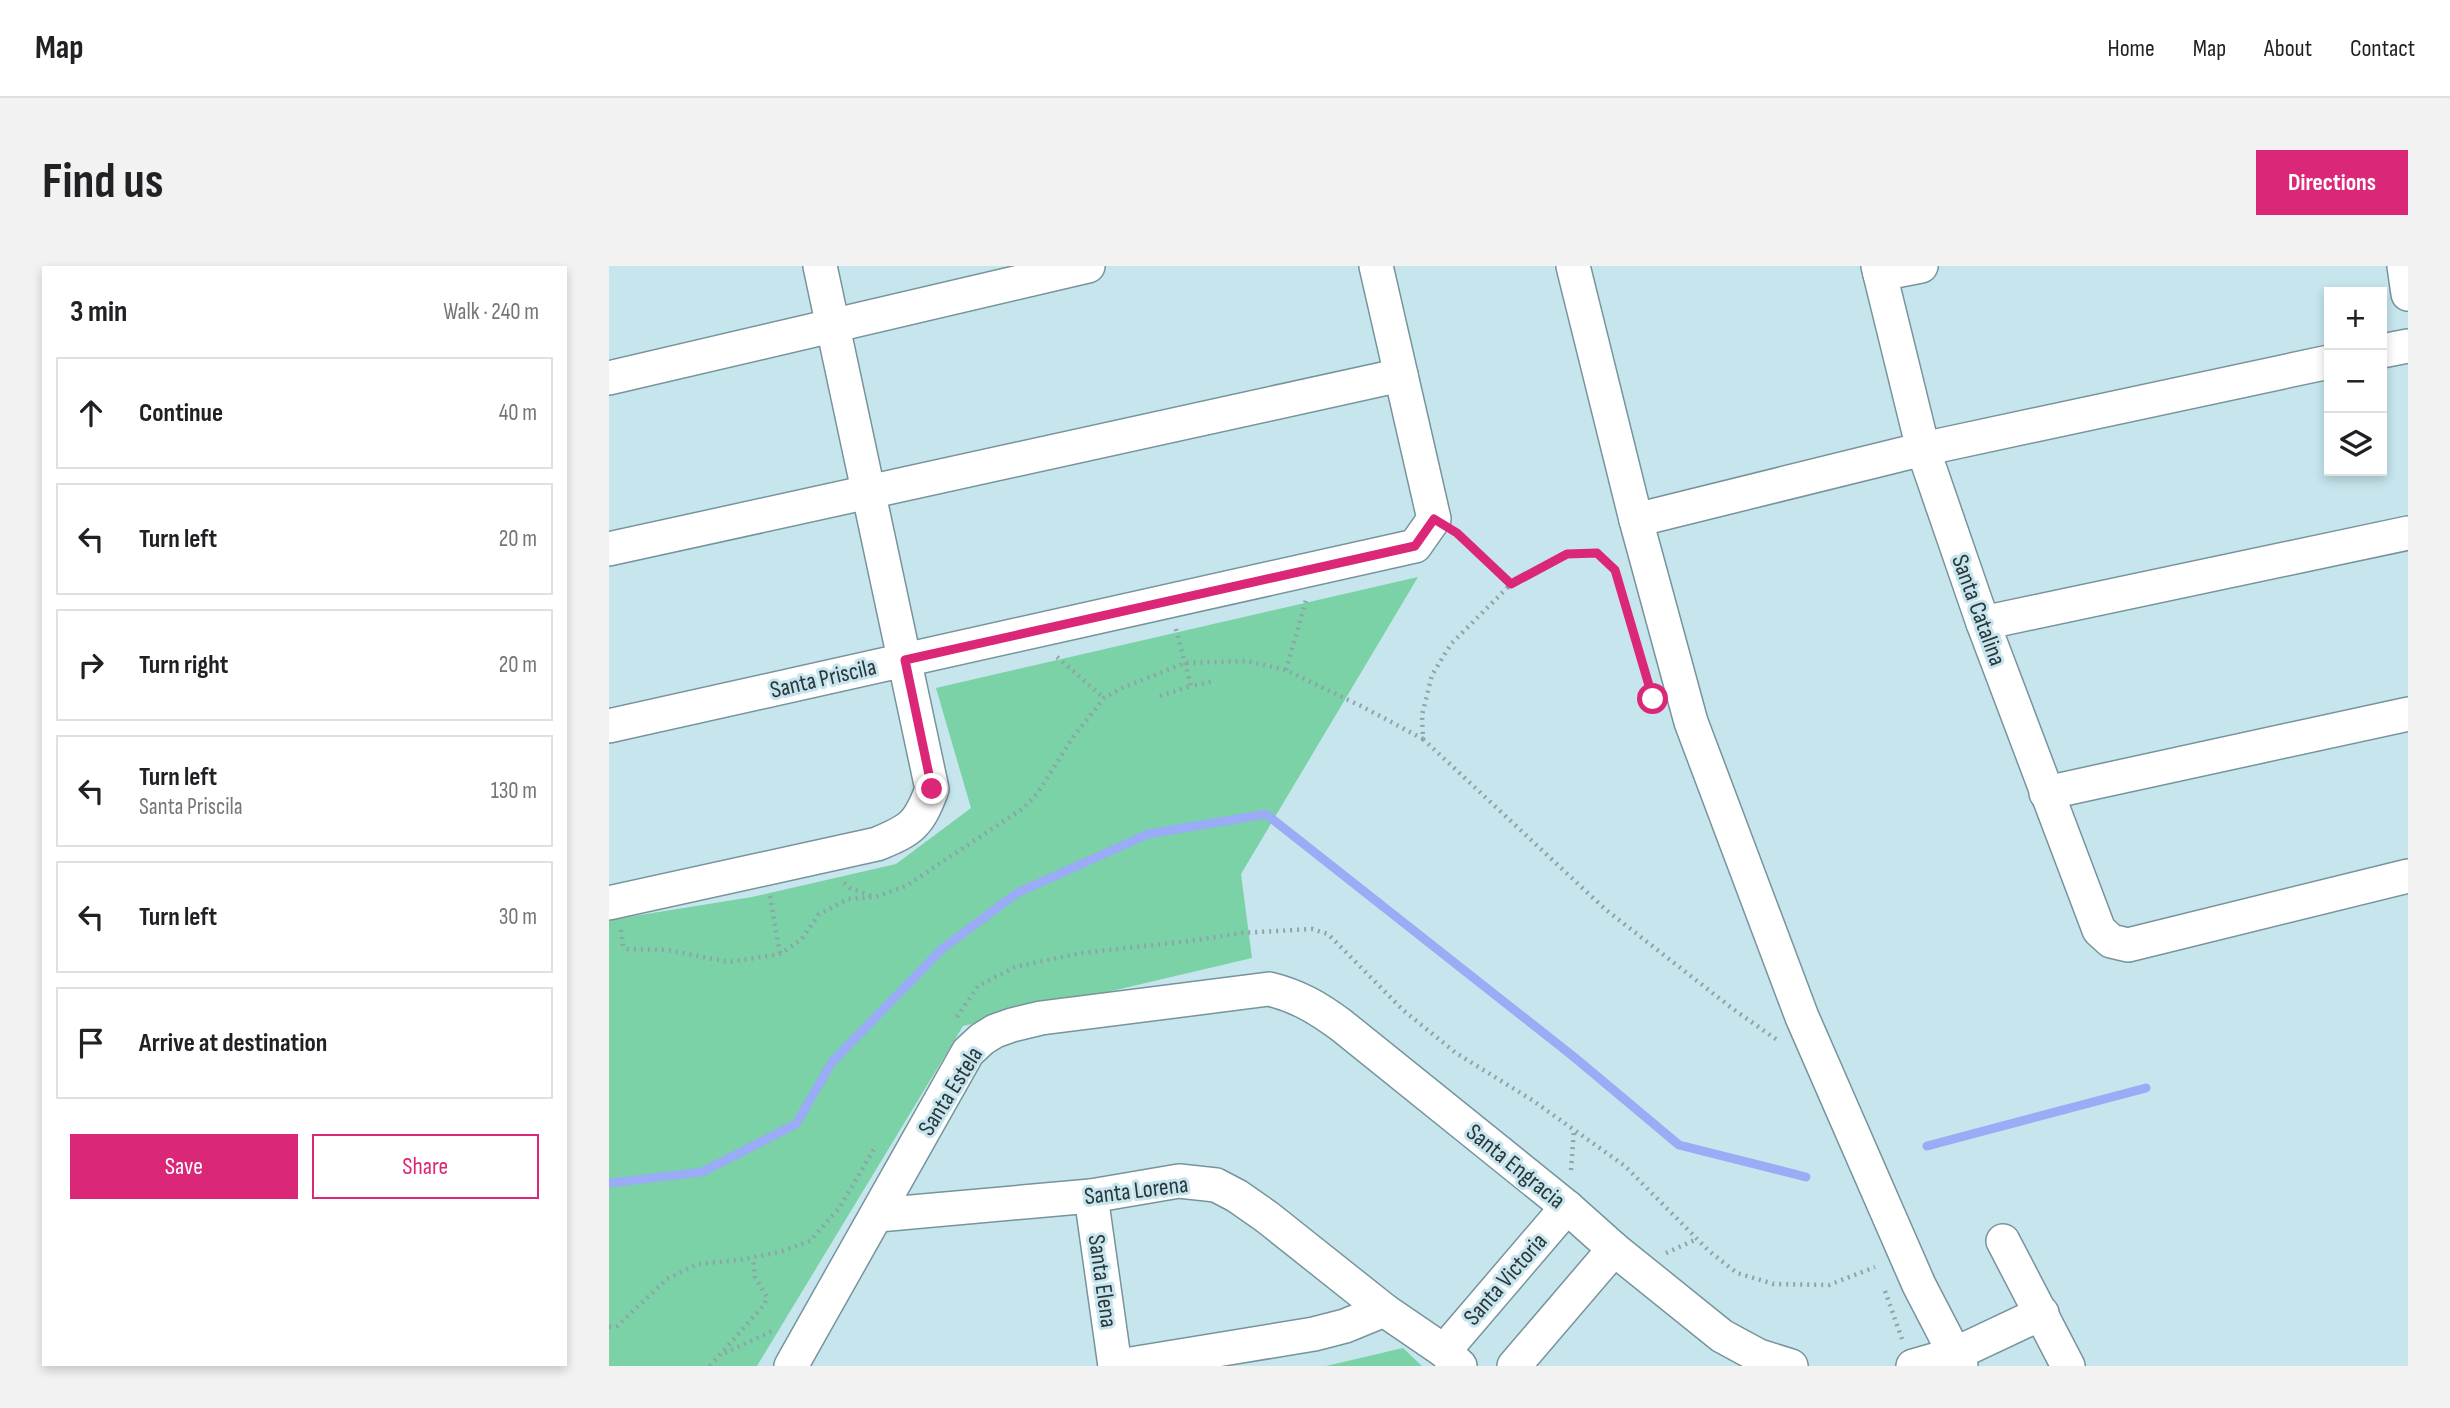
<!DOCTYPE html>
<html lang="en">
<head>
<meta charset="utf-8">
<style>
	body { margin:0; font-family:"Sofia Sans Condensed",sans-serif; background:#f2f2f2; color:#202124 }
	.controls { position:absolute; right:21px; top:21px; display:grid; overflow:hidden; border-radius:0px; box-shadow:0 4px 10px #0003 }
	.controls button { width:63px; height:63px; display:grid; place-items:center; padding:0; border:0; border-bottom:2px solid #e0e0e0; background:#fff; color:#202124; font:35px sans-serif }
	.stop { position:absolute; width:21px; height:21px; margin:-16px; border:5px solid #db2777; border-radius:50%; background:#fff }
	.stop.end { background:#db2777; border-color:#fff; box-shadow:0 2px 7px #0008 }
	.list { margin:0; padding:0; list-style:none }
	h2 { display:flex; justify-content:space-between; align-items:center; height:91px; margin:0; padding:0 28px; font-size:30px }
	h2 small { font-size:23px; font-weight:400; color:#757577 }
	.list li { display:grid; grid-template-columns:46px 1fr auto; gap:21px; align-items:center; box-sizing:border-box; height:112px; margin:0 14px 14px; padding:0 14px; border:2px solid #e0e0e0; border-radius:0px }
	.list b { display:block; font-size:26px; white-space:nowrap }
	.list p { margin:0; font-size:23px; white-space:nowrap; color:#757577 }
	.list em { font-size:23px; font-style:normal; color:#757577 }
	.actions { display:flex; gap:14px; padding:21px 28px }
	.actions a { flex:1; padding:16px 0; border:2px solid #db2777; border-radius:0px; text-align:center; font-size:24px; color:#db2777 }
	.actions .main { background:#db2777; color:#fff }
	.icon { flex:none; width:38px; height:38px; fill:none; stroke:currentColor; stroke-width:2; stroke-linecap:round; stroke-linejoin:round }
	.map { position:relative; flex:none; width:1799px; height:1100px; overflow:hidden; border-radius:0px }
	header { display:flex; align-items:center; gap:42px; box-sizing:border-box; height:98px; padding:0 35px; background:#fff; border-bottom:2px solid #e0e0e0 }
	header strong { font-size:33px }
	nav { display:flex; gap:38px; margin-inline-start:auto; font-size:24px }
	.intro { display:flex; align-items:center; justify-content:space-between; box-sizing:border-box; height:168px; padding:0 42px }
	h1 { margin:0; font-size:49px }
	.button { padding:18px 32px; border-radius:0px; background:#db2777; color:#fff; font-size:24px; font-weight:700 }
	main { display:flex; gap:42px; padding:0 42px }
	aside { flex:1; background:#fff; border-radius:0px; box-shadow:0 4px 10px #0003 }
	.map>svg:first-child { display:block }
	.green { fill:#7bd2a7 }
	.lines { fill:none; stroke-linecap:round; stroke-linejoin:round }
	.stream { stroke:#99acf5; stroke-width:9 }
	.street-casing { stroke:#77949c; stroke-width:36 }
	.path { stroke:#8ca4aa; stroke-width:4.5; stroke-dasharray:2 5; stroke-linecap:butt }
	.street { stroke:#fff; stroke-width:33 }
	.route { stroke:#db2777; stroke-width:9 }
	.labels { text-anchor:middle; stroke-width:6; stroke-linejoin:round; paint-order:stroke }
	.street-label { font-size:24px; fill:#2a363a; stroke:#c6e5ed }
</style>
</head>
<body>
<header>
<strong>Map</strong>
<nav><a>Home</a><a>Map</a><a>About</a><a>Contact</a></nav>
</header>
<div class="intro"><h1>Find us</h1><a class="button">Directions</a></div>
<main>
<aside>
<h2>3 min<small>Walk · 240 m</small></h2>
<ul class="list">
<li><svg class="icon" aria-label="ahead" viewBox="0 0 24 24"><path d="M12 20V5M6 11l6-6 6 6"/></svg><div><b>Continue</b></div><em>40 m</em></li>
<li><svg class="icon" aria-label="left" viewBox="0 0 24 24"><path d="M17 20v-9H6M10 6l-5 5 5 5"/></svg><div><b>Turn left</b></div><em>20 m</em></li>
<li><svg class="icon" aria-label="right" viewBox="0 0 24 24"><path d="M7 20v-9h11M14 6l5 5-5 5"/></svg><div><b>Turn right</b></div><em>20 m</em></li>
<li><svg class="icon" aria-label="left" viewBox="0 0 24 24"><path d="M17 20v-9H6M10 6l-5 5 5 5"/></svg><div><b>Turn left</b><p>Santa Priscila</p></div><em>130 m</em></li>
<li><svg class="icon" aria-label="left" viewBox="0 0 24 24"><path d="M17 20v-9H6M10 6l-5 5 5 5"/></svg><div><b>Turn left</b></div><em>30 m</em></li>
<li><svg class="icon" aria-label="arrive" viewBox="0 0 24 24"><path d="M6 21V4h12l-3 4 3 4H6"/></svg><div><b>Arrive at destination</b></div></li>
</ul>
<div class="actions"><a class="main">Save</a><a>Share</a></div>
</aside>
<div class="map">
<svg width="1799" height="1100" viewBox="0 0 1799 1100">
	<rect width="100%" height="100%" fill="#c6e5ed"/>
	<g class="green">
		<polygon points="809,311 632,608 643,692 354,760 148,1100 0,1100 0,654 143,631 287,598 362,542 327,422"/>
		<polygon points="794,1082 813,1100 717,1100"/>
	</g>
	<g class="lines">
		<g class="stream">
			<polyline points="1318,880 1537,822"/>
			<polyline points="0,917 93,906 187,858 223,796 333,683 408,627 539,568 657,548 965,791 1070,879 1197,911"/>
		</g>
		<g class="street-casing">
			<g id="street">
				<polyline points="964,0 1027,254 1082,456 1193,751 1310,1019 1352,1100"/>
				<polyline points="1269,0 1314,183 1374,357 1490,664 1502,675 1519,679 1799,610"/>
				<polyline points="1795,0 1799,28"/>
				<polyline points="1271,8 1312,0"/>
				<polyline points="1773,85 1799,80"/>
				<polyline points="0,112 479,0"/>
				<polyline points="1027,254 1314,183 1720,96"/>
				<polyline points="0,283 792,109"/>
				<polyline points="1374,357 1799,267"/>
				<polyline points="0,460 806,280 825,253 767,0"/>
				<polyline points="1437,527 1799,448"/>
				<path d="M0,637L268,578C303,564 310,558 323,523L211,0"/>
				<polyline points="482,930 506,1100"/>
				<polyline points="269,949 482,930 570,915 607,919 628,930 658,951 775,1044 835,1085 851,1100"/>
				<polyline points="1394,975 1459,1100"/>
				<polyline points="835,1085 958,941"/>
				<path d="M182,1100L346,809L359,786L373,773L386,765L403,759L432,752L660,723C689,730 709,742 732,759L958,941L1005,983L1113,1070L1150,1090L1182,1100"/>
				<polyline points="510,1100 705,1068 736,1060 775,1044"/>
				<polyline points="905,1100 1005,983"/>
				<polyline points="1304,1100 1346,1088 1433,1047"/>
			</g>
		</g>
		<g class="path">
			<polyline points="849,268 902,318"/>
			<polyline points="567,363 582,420 606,415"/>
			<polyline points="448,391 495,432"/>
			<polyline points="677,404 697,334"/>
			<polyline points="551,430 582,420"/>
			<polyline points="814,473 996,643 1124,743 1171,776"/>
			<polyline points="235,617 241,622 265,631"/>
			<polyline points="161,630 171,688"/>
			<polyline points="12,664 14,680 18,683 58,684 120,696 171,688 192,674 210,648 239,633 266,631 297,620 413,543 428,528 464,471 495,432 513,422 576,397 637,395 677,404 756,442 814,473 813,449 823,409 842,378 902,318 958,288 987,287 1006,304 1007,309"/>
			<polyline points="348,751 369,720 406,701 472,687 581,675 632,667 703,663 719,668 794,744 847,787 923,834 1016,900 1100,985 1128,1007 1165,1018 1220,1019 1266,1001"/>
			<polyline points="962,904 965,864"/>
			<polyline points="1057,987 1088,973"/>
			<polyline points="1276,1025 1293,1073"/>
			<polyline points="0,1061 8,1060 58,1013 89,998 130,994 171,986 201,975 231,941 265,883"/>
			<polyline points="116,1087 165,1064"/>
			<polyline points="101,1100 155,1039 158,1031 146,1011 144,992"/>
		</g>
		<use href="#street" class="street"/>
	</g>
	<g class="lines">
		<polyline class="route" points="323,523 296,394 806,280 825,253 848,267 902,318 958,288 988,287 1006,304 1044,433"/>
	</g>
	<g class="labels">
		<g class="street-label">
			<text transform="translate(1370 344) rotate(70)" y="8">Santa Catalina</text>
			<text transform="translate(214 412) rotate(-13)" y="8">Santa Priscila</text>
			<text transform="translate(341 825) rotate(-58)" y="8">Santa Estela</text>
			<text transform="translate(907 900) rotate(39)" y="8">Santa Engracia</text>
			<text transform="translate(527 924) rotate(-7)" y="8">Santa Lorena</text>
			<text transform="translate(896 1013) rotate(-49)" y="8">Santa Victoria</text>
			<text transform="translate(494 1015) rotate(82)" y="8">Santa Elena</text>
		</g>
	</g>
</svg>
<div class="controls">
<button>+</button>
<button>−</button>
<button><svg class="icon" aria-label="layers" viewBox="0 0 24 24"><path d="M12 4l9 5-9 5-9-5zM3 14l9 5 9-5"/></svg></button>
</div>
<div class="stop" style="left:1044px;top:433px"></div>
<div class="stop end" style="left:323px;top:523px"></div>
</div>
</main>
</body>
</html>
